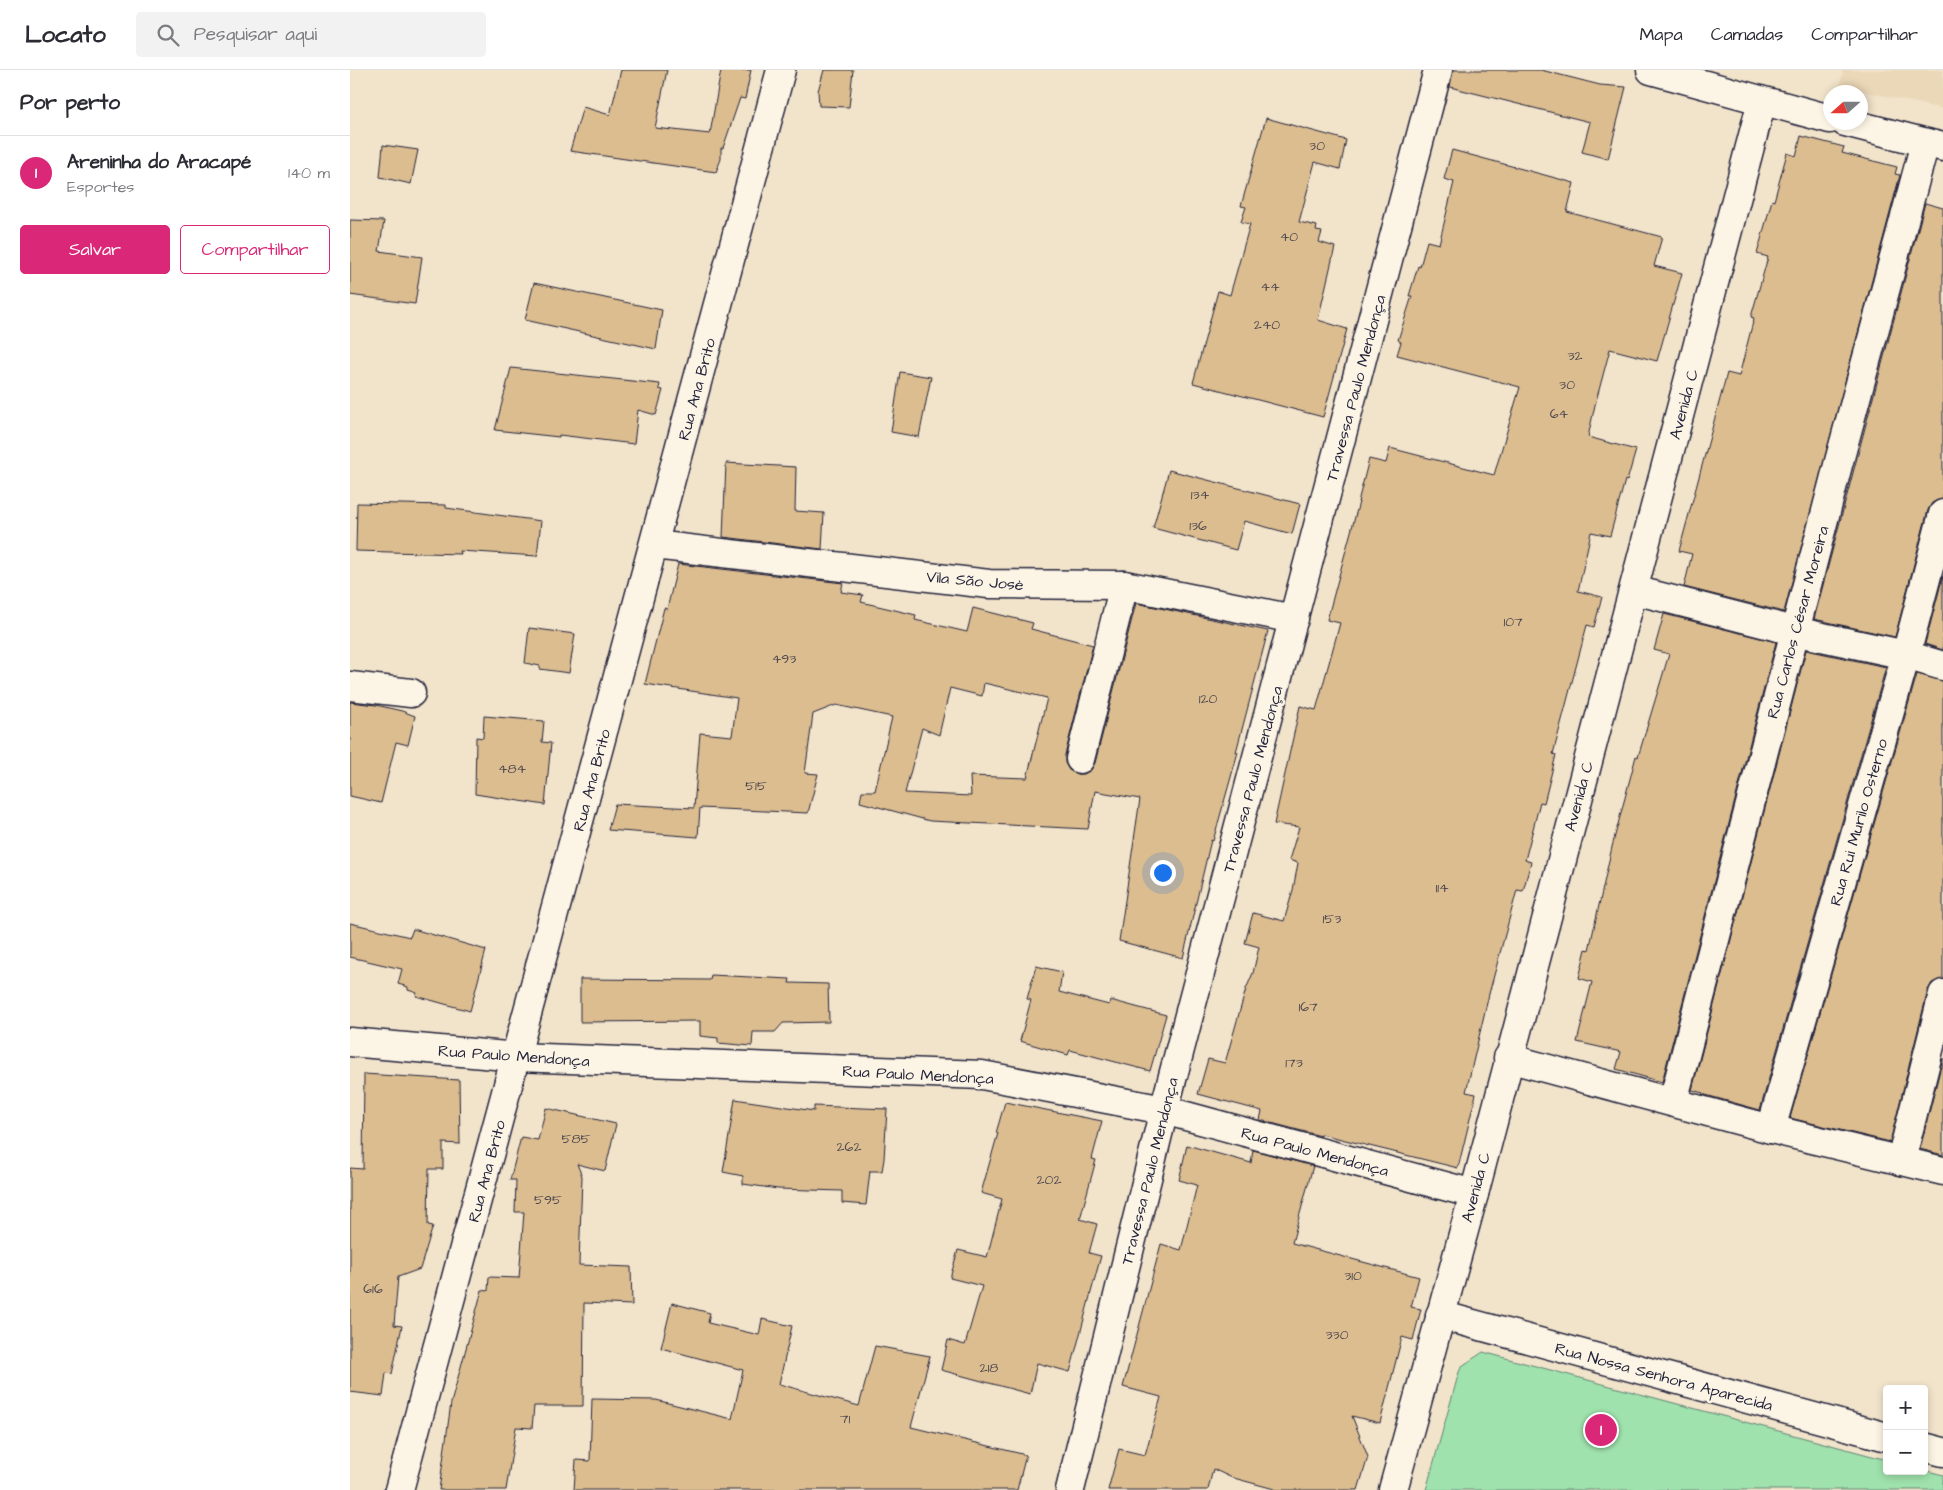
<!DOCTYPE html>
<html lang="pt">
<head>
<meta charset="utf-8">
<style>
	body { margin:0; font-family:"Architects Daughter",sans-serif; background:#f2f2f3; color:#2b2b33 }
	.controls { position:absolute; right:15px; bottom:15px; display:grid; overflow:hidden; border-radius:5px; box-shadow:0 2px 8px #0003 }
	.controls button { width:45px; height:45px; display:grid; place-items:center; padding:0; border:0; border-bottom:1px solid #e1e1e2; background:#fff; color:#2b2b33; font:25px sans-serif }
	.compass { position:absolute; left:1473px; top:15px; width:45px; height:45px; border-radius:50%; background:#fff; box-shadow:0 2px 8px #0003; rotate:249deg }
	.you { position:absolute; left:812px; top:802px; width:18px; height:18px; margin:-12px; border:4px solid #fff; border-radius:50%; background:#1a73e8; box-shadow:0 0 0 8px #1a73e833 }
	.badge { display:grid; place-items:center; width:32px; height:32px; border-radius:50%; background:#db2777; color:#fff; font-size:16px; font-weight:700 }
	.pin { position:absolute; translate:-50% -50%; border:2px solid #fff; box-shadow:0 1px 5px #0006 }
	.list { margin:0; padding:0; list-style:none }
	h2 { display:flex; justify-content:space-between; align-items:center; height:65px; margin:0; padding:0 20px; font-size:21px }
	h2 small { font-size:16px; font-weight:400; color:#7c7c81 }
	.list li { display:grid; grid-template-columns:32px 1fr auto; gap:15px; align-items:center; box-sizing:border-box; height:75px; padding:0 20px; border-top:1px solid #e1e1e2 }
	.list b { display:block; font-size:19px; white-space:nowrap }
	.list p { margin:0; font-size:16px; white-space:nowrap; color:#7c7c81 }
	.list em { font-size:16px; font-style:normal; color:#7c7c81 }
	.actions { display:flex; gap:10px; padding:15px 20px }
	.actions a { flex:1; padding:11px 0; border:1px solid #db2777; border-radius:5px; text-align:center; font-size:18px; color:#db2777 }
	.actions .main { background:#db2777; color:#fff }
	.icon { flex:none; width:28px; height:28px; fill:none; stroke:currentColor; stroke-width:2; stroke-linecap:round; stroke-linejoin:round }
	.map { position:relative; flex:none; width:1593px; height:1420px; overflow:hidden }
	header { display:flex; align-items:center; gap:30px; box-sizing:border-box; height:70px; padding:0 25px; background:#fff; border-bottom:1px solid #e1e1e2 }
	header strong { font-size:24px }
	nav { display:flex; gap:28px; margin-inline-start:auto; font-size:18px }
	.search { width:350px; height:45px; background:#f2f2f3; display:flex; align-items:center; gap:12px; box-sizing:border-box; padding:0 18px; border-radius:5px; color:#7c7c81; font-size:19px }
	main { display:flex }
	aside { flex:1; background:#fff }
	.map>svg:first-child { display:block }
	.built { fill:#ebd8b9 }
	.green { fill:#9fe2ad; stroke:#608274 }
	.building { fill:#dcbd8f; stroke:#22223b; fill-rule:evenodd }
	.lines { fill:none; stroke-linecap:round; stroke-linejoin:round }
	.street-casing { stroke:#22223b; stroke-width:31 }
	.street { stroke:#fcf5e5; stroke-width:28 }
	.labels { text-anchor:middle; stroke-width:5; stroke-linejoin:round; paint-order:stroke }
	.number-label { font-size:14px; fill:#504950 }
	.street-label { font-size:16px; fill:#22223b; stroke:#fcf5e5 }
</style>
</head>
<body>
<header>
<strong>Locato</strong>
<div class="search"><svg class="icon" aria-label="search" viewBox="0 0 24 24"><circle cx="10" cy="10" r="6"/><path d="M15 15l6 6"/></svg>Pesquisar aqui</div>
<nav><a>Mapa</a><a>Camadas</a><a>Compartilhar</a></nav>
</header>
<main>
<aside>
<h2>Por perto<small></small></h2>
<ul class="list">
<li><span class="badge">1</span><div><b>Areninha do Aracapé</b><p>Esportes</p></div><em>140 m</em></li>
</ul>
<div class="actions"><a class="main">Salvar</a><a>Compartilhar</a></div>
</aside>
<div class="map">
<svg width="1593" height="1420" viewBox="0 0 1593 1420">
	<rect width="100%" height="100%" fill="#f2e4cb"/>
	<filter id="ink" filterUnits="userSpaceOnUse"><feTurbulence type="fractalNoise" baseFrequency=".02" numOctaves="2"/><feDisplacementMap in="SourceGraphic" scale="10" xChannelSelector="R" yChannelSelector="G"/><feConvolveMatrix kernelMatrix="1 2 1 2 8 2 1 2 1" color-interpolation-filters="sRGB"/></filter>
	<g filter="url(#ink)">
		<polygon class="built" points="1493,0 1593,0 1593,39 1490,16"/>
		<polygon class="green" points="1133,1282 1537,1390 1537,1401 1574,1401 1574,1400 1593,1405 1593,1420 1076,1420 1109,1302 1112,1296"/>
		<g class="building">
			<polygon points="271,0 317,0 305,58 360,64 371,0 401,0 395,29 390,28 373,78 371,78 371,89 366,102 220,81 233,37 260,45"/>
			<polygon points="474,0 503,0 499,37 469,36 468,21"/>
			<polygon points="1103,0 1191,0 1250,15 1276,17 1258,89 1232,82 1240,52 1100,17"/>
			<polygon points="916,48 996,70 990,99 965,92 949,152 967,156 966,161 972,162 969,172 985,177 968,250 997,259 973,347 843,313 868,221 880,225 900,154 891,152 896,137 891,136"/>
			<polygon points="1451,66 1494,77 1492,83 1547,97 1545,104 1550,105 1434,542 1334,517 1342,484 1329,481 1377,303 1389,306 1404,248 1401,247 1418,187 1407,184 1422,130 1424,131 1437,83 1446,86"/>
			<polygon points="33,75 68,80 61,114 30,107"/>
			<polygon points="1102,80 1224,113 1217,142 1312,167 1304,196 1332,203 1307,291 1260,279 1245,335 1238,367 1286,380 1277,411 1275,410 1260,466 1241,462 1228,521 1252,527 1244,557 1237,555 1203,684 1206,685 1194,733 1190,732 1175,790 1181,792 1173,821 1167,820 1139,924 1116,1022 1126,1024 1108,1098 971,1064 971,1066 910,1050 912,1041 848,1024 858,989 875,993 896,919 903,903 909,877 895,873 903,843 934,851 943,820 948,793 939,790 949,757 924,754 950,636 966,640 990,553 977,550 1009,432 1008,432 1019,389 1036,393 1040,378 1144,405 1170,317 1047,285 1051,272 1048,270 1062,226 1059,226 1068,196 1070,197 1077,171 1089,174 1104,112 1094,109"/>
			<polygon points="1575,133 1593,138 1593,429 1582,433 1578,440 1545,567 1464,549"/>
			<polygon points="0,150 34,151 29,181 72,187 65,234 0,225"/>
			<polygon points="184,213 312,240 306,279 175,250"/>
			<polygon points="161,298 310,314 309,319 313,320 306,345 288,340 284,374 209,365 209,367 145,360"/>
			<polygon points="550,302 581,307 569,367 541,362"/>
			<polygon points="376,393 446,397 445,441 474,443 472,479 373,467"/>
			<polygon points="819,400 950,434 942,464 894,451 886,480 803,458"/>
			<polygon points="7,433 96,435 96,438 191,451 187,486 110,481 111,484 6,481"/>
			<path d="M328,494L493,513L491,522L513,525L511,532L566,545L565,550L617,562L623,538L683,553L681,559L743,575L715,685V693L719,700L727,704H734L741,700L745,693L786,533L918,561L886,682H888L863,771L861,770L833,888L769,871L790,729L745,721L738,759L580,751L510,732L512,721H525L542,647L486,635L463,644L455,703L468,704L458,743L350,738L348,767L258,760L265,734L344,738L350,663L382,666L387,628L295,614L314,538L317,539ZM634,613L697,628L677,708L620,706L621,726L555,723L572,658L589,665L600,618L632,626Z"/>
			<polygon points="1593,506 1593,580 1575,574"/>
			<polygon points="1314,544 1426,572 1312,1012 1266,999 1271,982 1227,972 1242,912 1229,908 1236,879 1239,880 1262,777 1286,686 1288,687 1319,584 1304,580"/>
			<polygon points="179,558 225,564 219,603 190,599 190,596 175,593"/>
			<polygon points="1456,580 1536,597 1410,1040 1352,1024 1353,1023 1342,1020"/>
			<polygon points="1567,604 1593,611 1593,909 1582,913 1578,920 1540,1072 1440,1048"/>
			<polygon points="0,632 26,635 52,641 65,646 58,675 46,672 31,733 0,726"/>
			<polygon points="134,646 194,651 192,672 201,673 195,735 125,724 126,667 133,668"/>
			<polygon points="0,853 60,867 63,859 136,880 120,941 66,926 67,923 58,920 58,917 48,914 52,899 0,887"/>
			<polygon points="686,896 712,902 709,922 759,935 760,930 816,945 800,1001 720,980 718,985 670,971 681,930 677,929"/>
			<polygon points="361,905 440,909 439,913 478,914 479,952 433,953 425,962 403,962 402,976 368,973 368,968 350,966 350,951 230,952 230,909 360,910"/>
			<polygon points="1593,988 1593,1085 1570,1079"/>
			<polygon points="14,1004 109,1010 110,1074 93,1073 93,1099 79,1099 78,1155 83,1156 70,1199 48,1207 44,1255 52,1256 42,1304 36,1303 33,1326 0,1322 0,1098 13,1099"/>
			<polygon points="385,1029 464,1041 464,1036 537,1039 534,1089 532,1101 520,1101 516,1135 492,1133 492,1121 428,1119 393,1114 393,1106 373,1102"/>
			<polygon points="655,1032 752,1051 742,1089 746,1090 730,1149 747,1154 739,1183 751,1186 743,1215 720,1302 687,1293 680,1324 591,1300 598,1270 615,1275 632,1216 600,1208 608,1180 637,1187 652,1129 631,1123 648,1063 646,1063"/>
			<polygon points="196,1038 266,1054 255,1101 227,1094 232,1106 229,1195 281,1197 282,1235 234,1233 233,1336 184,1336 182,1358 166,1357 156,1420 89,1420 101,1333 132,1220 138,1221 139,1207 169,1208 174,1142 165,1142 166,1110 160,1110 171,1067 188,1070"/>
			<polygon points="837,1075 901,1093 903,1080 963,1096 942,1173 1069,1207 1061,1237 1071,1239 1063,1270 1052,1267 1030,1353 1002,1346 1018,1387 1008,1420 928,1420 880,1407 863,1399 858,1420 758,1420 769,1379 795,1385 811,1327 773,1317 811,1174 831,1180 847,1115 829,1110"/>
			<polygon points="322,1233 360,1243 358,1253 409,1265 412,1249 442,1256 429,1314 509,1336 525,1276 580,1286 561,1357 676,1385 667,1420 224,1420 226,1390 240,1391 242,1329 306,1330 382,1349 393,1300 311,1278"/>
		</g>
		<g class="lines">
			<g class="street-casing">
				<g id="street">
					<polyline points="1301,0 1480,49"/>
					<polyline points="1495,52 1593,77"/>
					<polyline points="304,475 639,514 774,515 944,549"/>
					<polyline points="1284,520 1444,561 1556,585 1593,596"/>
					<polyline points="0,616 61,623"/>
					<polyline points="730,689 774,515"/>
					<polyline points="0,972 167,987 632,1005 814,1040 1124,1124"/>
					<polyline points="1158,988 1421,1059 1593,1101"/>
					<polyline points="1323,1032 1488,395 1575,73"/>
					<polyline points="1421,1059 1556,585 1593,444"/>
					<polyline points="1551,1091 1593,924"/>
					<polyline points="1090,1245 1537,1367"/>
					<polyline points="1574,1377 1593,1382"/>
					<polyline points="49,1420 431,0"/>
					<polyline points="720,1420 814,1040 1088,0"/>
					<polyline points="1043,1420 1124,1124 1412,31"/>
				</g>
			</g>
			<use href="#street" class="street"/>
		</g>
	</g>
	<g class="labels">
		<g class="number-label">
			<text x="967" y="80">30</text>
			<text x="939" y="171">40</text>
			<text x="920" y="221">44</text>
			<text x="917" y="259">240</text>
			<text x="1225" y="290">32</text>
			<text x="1217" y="319">30</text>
			<text x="1209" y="348">64</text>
			<text x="850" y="429">134</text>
			<text x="848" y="460">136</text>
			<text x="1163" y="556">107</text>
			<text x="434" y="593">493</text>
			<text x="858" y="633">120</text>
			<text x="162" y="703">484</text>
			<text x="406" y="720">515</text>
			<text x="1092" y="822">114</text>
			<text x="982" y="853">153</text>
			<text x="958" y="941">167</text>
			<text x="944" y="997">173</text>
			<text x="226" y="1073">585</text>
			<text x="499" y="1081">262</text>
			<text x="699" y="1114">202</text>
			<text x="198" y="1134">595</text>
			<text x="1003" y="1210">310</text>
			<text x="23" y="1223">616</text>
			<text x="987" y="1269">330</text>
			<text x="639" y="1302">218</text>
			<text x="495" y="1353">71</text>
		</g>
		<g class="street-label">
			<text transform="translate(1005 318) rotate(-75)" y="6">Travessa Paulo Mendonça</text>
			<text transform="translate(346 319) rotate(-75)" y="6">Rua Ana Brito</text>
			<text transform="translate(1333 334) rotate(-75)" y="6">Avenida C</text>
			<text transform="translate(625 510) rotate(5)" y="6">Vila São Josè</text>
			<text transform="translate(1447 552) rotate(-75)" y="6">Rua Carlos César Moreira</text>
			<text transform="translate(902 709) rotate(-75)" y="6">Travessa Paulo Mendonça</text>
			<text transform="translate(241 710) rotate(-75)" y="6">Rua Ana Brito</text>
			<text transform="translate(1228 726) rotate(-75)" y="6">Avenida C</text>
			<text transform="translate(1508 752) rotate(-74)" y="6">Rua Rui Murilo Osterno</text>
			<text transform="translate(164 985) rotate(4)" y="6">Rua Paulo Mendonça</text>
			<text transform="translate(568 1004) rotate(3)" y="6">Rua Paulo Mendonça</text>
			<text transform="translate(965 1081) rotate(15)" y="6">Rua Paulo Mendonça</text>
			<text transform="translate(136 1101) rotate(-75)" y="6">Rua Ana Brito</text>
			<text transform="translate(799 1101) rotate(-76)" y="6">Travessa Paulo Mendonça</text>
			<text transform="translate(1125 1117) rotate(-75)" y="6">Avenida C</text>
			<text transform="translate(1314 1306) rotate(15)" y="6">Rua Nossa Senhora Aparecida</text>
		</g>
	</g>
</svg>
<div class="controls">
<button>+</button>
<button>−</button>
</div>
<svg class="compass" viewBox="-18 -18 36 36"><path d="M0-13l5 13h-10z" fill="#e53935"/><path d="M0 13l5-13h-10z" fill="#7c7c81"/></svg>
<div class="you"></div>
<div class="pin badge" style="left:1251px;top:1360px">1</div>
</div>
</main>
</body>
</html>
